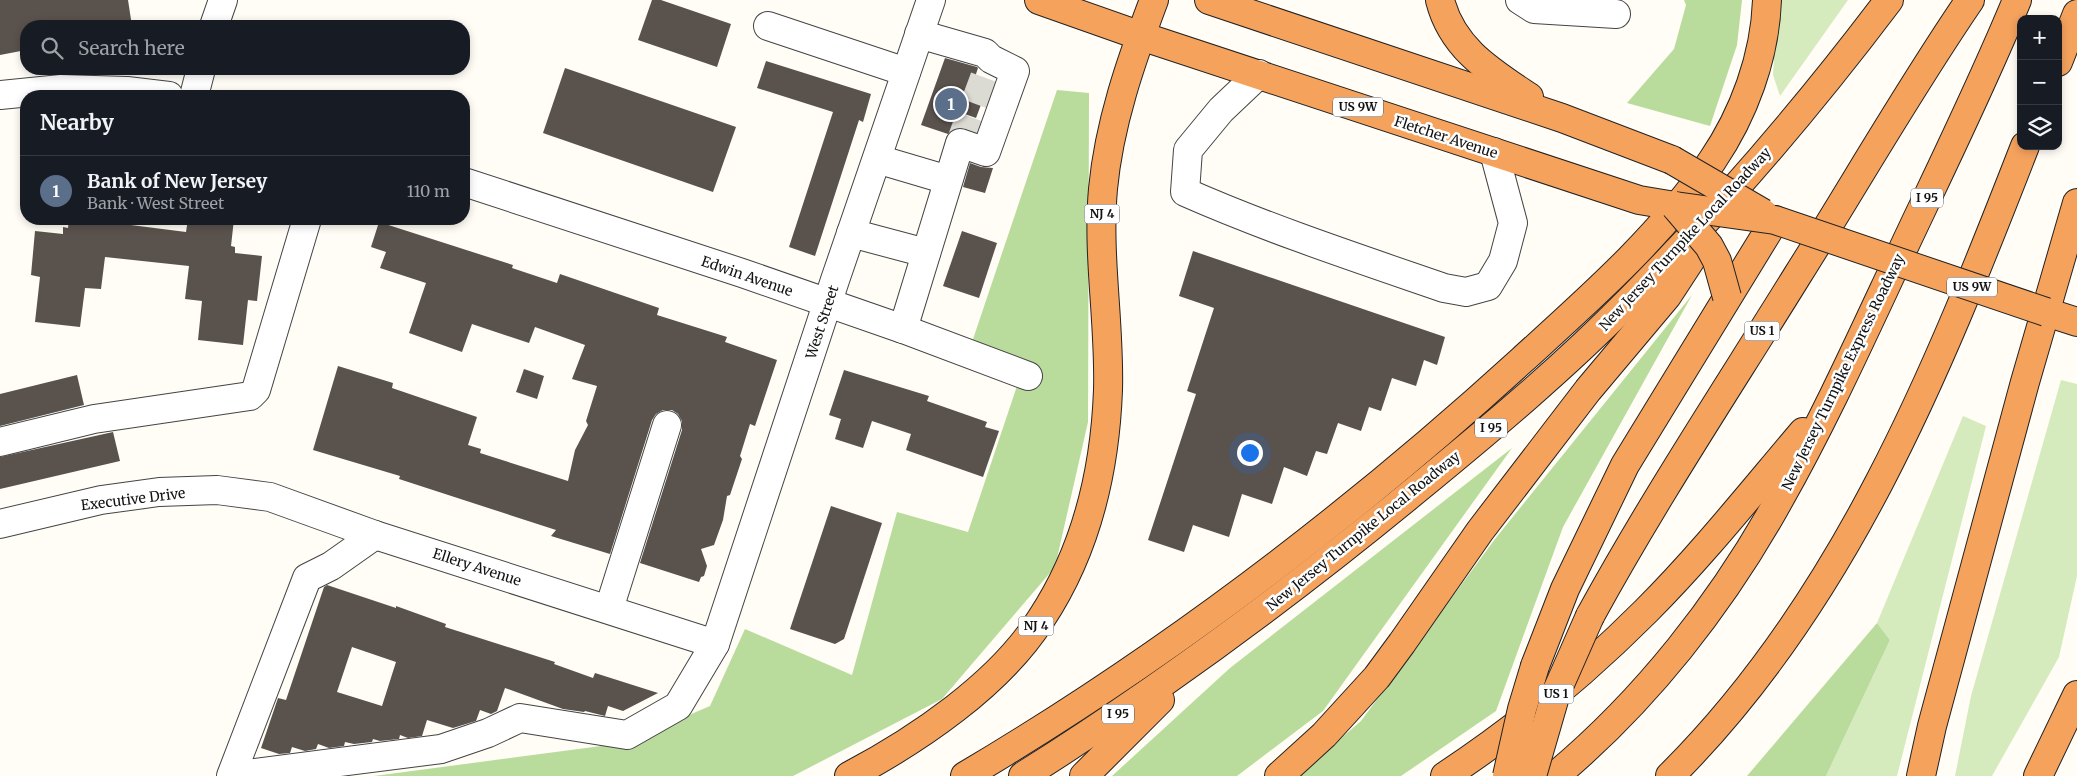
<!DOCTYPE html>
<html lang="en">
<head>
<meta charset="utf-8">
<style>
	body { margin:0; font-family:Merriweather,serif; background:#242831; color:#f1f3f6 }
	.controls { position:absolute; right:15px; top:15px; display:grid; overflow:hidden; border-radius:10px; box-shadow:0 2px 8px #0003 }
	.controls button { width:45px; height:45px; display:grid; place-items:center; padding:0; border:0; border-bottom:1px solid #363941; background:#171b24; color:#f1f3f6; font:25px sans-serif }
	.you { position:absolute; left:1249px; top:452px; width:18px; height:18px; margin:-12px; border:4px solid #fff; border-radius:50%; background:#1a73e8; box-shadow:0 0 0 8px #1a73e833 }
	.badge { display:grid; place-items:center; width:32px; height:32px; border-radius:50%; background:#db2777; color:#fff; font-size:16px; font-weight:700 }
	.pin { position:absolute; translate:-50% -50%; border:2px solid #fff; box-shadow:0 1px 5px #0006 }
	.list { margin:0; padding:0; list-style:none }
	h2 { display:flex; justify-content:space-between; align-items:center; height:65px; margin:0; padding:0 20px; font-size:21px }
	h2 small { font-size:16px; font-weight:400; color:#9ea1a6 }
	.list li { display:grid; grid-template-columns:32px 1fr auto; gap:15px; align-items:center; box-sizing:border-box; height:70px; padding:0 20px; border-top:1px solid #363941 }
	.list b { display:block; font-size:19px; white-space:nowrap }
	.list p { margin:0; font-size:16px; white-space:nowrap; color:#9ea1a6 }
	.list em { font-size:16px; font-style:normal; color:#9ea1a6 }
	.icon { flex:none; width:28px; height:28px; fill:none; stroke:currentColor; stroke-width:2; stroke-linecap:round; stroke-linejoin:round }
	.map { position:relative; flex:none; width:2077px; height:776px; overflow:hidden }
	.search { position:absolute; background:#171b24; box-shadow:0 2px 8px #0003; left:20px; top:20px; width:450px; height:55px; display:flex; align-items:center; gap:12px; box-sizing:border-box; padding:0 18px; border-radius:20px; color:#9ea1a6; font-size:19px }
	.panel { position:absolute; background:#171b24; box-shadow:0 2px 8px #0003; left:20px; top:90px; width:450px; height:135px; border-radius:20px }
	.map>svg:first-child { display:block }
	.green { fill:#d5ebbd }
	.forest { fill:#b9dc9c }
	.building { fill:#5a524d; fill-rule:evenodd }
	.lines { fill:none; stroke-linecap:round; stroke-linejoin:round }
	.minor-tunnel { stroke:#dbdad3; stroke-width:28; stroke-dasharray:28 14; stroke-linecap:butt }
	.minor-casing { stroke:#444; stroke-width:30 }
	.highway-casing { stroke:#222; stroke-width:30 }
	.minor { stroke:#fff; stroke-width:28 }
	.highway { stroke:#f5a25d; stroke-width:28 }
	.highway-bridge-casing { stroke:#222; stroke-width:30; stroke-linecap:butt }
	.highway-bridge { stroke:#f5a25d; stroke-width:28 }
	.labels { text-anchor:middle; stroke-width:5; stroke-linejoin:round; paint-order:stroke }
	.shield { fill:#fff; stroke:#585858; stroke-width:1 }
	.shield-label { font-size:12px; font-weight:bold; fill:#111 }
	.street-label { font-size:14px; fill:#111; stroke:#fff }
</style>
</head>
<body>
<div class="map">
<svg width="2077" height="776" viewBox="0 0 2077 776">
	<rect width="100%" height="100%" fill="#fffdf5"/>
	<g class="green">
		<polygon points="1778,0 1848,0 1780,96 1773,75"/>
		<polygon points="2061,380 2077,384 2077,576 2059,657 1992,776 1955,776 1971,696"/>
		<polygon points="1963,416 1986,426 1897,776 1826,776 1890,640 1877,623"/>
	</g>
	<g class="forest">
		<polygon points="1684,0 1742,0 1737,45 1710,126 1627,103 1674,49 1686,5"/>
		<polygon points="1057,90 1089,93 1088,422 1055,567 942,699 793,776 374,776 624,743 710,706 745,629 852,675 897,512 968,532 1021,374 968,354"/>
		<polygon points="1692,295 1563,527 1496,711 1401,776 1297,776 1361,721 1495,539"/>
		<polygon points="1512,448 1323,711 1237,776 1112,776 1230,668"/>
		<polygon points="1877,623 1890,640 1826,776 1747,776"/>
	</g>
	<g class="building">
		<polygon points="0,0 128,0 132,26 26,26 26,50 0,55"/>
		<polygon points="652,0 661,0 731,24 717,67 638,40"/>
		<polygon points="945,58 977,67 978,68 971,89 985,94 976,118 962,113 957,128 948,134 921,125"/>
		<polygon points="766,61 871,94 863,122 859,120 815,256 789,247 833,112 757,88"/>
		<polygon points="565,68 736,127 713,192 543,133"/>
		<polygon points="970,163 981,167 993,168 985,193 963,187"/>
		<polygon points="69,219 115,219 115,223 186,232 188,219 234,219 231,246 235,247 235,253 262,256 257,301 248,300 243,345 198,340 202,301 185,299 189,266 105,257 101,289 85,288 80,327 35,322 40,277 31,275 35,231 63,234 63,227 68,228"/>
		<polygon points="379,222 513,265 512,268 557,283 560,274 659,308 657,315 727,337 725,342 777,360 755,426 750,424 740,456 742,459 730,495 727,496 723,520 714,545 701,549 707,566 704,576 701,577 699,582 640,563 682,430 682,421 678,414 672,410 663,410 656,414 652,420 610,554 551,536 556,530 399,479 400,476 313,450 338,366 393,383 392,388 477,417 468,445 481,449 480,453 568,481 575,450 588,425 586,421 597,386 572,379 585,345 535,327 529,343 472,324 462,352 409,333 426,283 380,268 386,252 371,247"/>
		<polygon points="962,231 997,243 979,298 943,286"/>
		<polygon points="1193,251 1445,337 1437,365 1424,360 1416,386 1392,378 1381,411 1369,407 1361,431 1338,423 1327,454 1316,451 1307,476 1284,467 1272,504 1242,494 1229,537 1193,525 1184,552 1148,540 1196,394 1187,391 1214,308 1179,296"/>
		<polygon points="524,369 544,376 537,399 516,392"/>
		<polygon points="844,370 929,396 927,401 987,422 985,427 999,431 983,477 906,450 911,434 872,421 863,448 835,439 841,419 829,415"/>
		<polygon points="77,375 84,405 0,426 0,394"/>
		<polygon points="113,432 120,461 0,489 0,457"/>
		<polygon points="831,506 882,523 844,639 835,644 790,629"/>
		<path d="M327,585L396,608V606L446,624L445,627L555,662L554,664L593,678L595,673L658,693L623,711L608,706L605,716L585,711L584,712L563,709L505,688L497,711L491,714L480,710L476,721L453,728L427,720L422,736L408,738L400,735L399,739L380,741L373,739L372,742L354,744L345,742L344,746L329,748L318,744L316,749L305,751L292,747L290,753L279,754L261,748L278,698L286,700L324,587ZM352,647L396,662L382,706L337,692Z"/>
	</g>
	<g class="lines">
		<polyline class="minor-tunnel" points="960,143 991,59"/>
		<g class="minor-casing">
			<g id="minor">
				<polyline points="1520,0 1534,9 1616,14"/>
				<polyline points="214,26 223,0"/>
				<polyline points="768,26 906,72"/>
				<path d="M1259,74L1221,110L1188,150L1185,192C1269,229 1357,258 1444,288L1466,292L1488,286L1503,261L1513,223L1494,152"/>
				<polyline points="0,95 61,89 127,91 169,96"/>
				<polyline points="194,96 201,69"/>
				<polyline points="877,159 948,180"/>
				<polyline points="464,182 742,273 903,329 1028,376"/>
				<polyline points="851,233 926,253"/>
				<polyline points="903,329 960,143 986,152 1015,71 991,59 985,53 919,34"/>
				<polyline points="0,442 94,419 250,396 256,390 307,219"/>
				<polyline points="0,524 101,500 159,492 217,490 270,497 375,535 715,644"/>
				<polyline points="375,535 331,566 307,578 231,776 441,749 488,733 520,718 627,735 678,706 715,644 835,280 931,0"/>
				<polyline points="609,609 667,425"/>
			</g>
		</g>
		<g class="highway-casing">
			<g id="highway">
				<polyline points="1039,0 1141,36 1639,200 1675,206"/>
				<polyline points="1209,0 1562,118 1672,160"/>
				<path d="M1440,0C1452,48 1490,71 1529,97"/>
				<polyline points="2058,62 2077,14"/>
				<polyline points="2046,312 2077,322"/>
				<path d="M1590,616C1654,499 1727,389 1797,276C1855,184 1909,89 1970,0"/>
				<polyline points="1535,666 1565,589 1625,465 1775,220"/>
				<path d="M849,776C917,740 999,685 1041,619C1086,551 1105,471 1108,390C1110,324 1097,256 1103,189C1109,124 1131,61 1154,0"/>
				<path d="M965,776C1164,658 1351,516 1522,360C1589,299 1660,237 1712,161C1744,114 1765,57 1767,0"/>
				<path d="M1023,776C1161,689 1292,592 1417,489C1490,429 1562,369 1628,302C1722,208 1809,106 1889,0"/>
				<polyline points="1084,776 1160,700"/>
				<polyline points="1279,776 1324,735 1377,677 1402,643 1480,531 1588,390 1667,296 1699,247"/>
				<path d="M1445,776C1518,728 1585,672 1646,611C1702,555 1752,492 1803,432"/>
				<path d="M1555,776C1646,700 1722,603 1779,500C1822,424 1858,345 1895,266C1936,178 1980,90 2017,0"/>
				<path d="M1670,776C1845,602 1937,372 2025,146"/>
				<polyline points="1921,776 1932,726 2025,382 2077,203"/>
				<polyline points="2038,776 2077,695"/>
			</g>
		</g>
		<use href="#minor" class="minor"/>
		<use href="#highway" class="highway"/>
		<g class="highway-bridge-casing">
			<g id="highway-bridge">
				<polyline points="1672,160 1763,213"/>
				<polyline points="1675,206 1775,220 2046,312"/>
				<polyline points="1675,206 1709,246 1717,261 1727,297"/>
				<polyline points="1507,776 1522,709 1535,666"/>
				<polyline points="1532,776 1556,693 1590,616"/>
			</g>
		</g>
		<use href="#highway-bridge" class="highway-bridge"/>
	</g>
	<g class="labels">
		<g class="shield">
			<rect x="1333" y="97.5" width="50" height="19" rx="4"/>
			<rect x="1911" y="188.5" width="32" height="19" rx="4"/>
			<rect x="1084.5" y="204.5" width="35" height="19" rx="4"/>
			<rect x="1947" y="277.5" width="50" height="19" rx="4"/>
			<rect x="1744.5" y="321.5" width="35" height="19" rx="4"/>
			<rect x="1475" y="418.5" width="32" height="19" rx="4"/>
			<rect x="1018.5" y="616.5" width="35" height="19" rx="4"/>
			<rect x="1538.5" y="684.5" width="35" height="19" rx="4"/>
			<rect x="1102" y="704.5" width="32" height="19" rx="4"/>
		</g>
		<g class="shield-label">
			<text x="1358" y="111">US 9W</text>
			<text x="1927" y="202">I 95</text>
			<text x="1102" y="218">NJ 4</text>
			<text x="1972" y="291">US 9W</text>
			<text x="1762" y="335">US 1</text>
			<text x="1491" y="432">I 95</text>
			<text x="1036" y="630">NJ 4</text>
			<text x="1556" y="698">US 1</text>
			<text x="1118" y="718">I 95</text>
		</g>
		<g class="street-label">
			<text transform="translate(1446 137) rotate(18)" y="5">Fletcher Avenue</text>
			<text transform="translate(1685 239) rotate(-47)" y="5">New Jersey Turnpike Local Roadway</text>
			<text transform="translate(747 276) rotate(19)" y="5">Edwin Avenue</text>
			<text transform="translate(822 322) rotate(-72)" y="5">West Street</text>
			<text transform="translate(1843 372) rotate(-64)" y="5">New Jersey Turnpike Express Roadway</text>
			<text transform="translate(133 499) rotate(-7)" y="5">Executive Drive</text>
			<text transform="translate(1363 531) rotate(-39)" y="5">New Jersey Turnpike Local Roadway</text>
			<text transform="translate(477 567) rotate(18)" y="5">Ellery Avenue</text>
		</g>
	</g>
</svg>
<div class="controls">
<button>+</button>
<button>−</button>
<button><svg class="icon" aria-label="layers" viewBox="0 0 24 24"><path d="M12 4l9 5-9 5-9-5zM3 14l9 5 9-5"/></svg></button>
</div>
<div class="you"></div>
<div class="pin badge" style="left:951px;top:104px;background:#5c6f8a">1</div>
<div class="search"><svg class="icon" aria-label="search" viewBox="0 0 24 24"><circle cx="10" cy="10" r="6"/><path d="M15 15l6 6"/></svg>Search here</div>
<section class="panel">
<h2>Nearby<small></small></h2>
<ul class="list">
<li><span class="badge" style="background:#5c6f8a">1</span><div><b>Bank of New Jersey</b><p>Bank · West Street</p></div><em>110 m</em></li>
</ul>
</section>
</div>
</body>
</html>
